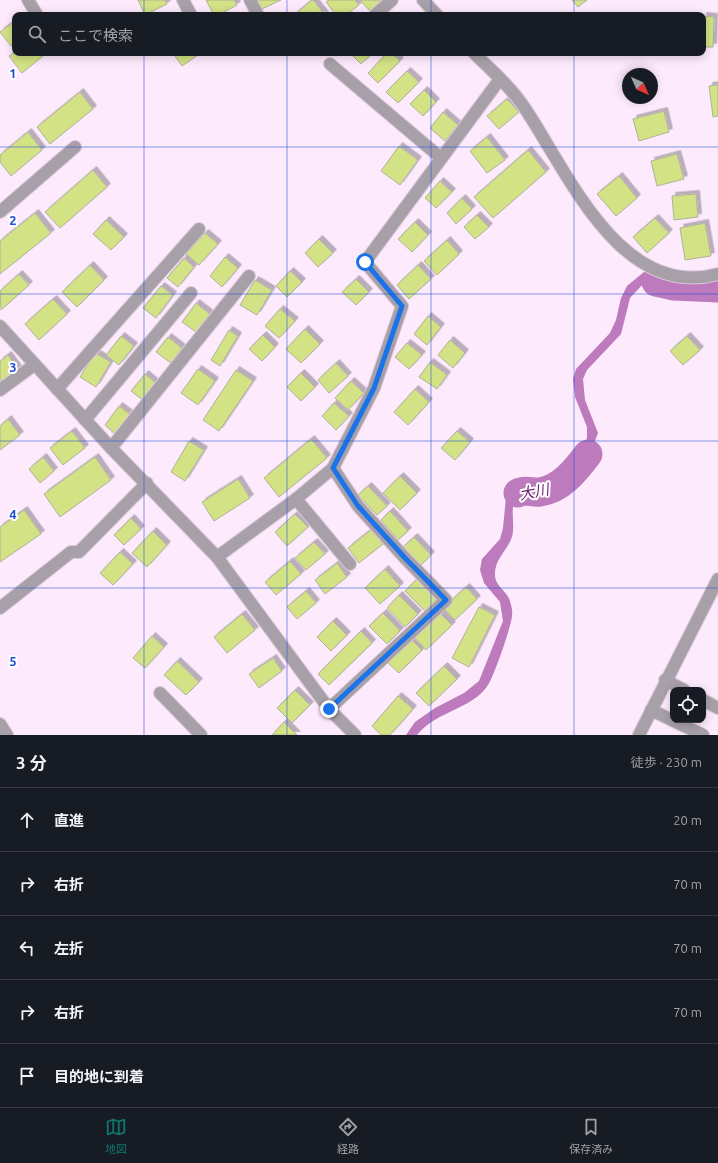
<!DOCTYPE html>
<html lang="ja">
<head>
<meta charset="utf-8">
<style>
	body { margin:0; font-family:Ubuntu,"Noto Sans JP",sans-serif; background:#242831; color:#f1f3f6 }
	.controls { position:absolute; right:12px; bottom:12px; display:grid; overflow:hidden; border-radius:8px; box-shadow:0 2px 10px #0003 }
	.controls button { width:36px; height:36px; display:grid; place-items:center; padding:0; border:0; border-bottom:1px solid #363941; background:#171b24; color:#f1f3f6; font:20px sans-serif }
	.compass { position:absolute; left:622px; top:68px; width:36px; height:36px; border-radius:50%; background:#171b24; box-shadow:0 2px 10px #0003; rotate:135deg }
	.stop { position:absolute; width:12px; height:12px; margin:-9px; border:3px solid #1a73e8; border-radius:50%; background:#fff }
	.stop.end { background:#1a73e8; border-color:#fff; box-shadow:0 1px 4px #0008 }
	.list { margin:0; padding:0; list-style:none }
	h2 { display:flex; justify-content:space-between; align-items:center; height:52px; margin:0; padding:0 16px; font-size:17px }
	h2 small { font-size:13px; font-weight:400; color:#9ea1a6 }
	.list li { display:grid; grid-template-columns:26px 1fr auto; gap:12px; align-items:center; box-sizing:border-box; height:64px; padding:0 16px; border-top:1px solid #363941 }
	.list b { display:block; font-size:15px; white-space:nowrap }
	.list em { font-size:13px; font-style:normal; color:#9ea1a6 }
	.icon { flex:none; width:22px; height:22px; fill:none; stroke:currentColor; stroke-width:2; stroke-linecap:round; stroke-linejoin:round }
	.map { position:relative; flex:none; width:718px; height:735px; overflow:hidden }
	.search { position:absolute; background:#171b24; box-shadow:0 2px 10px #0003; left:12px; right:12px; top:12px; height:44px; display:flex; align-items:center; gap:10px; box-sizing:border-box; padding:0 14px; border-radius:8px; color:#9ea1a6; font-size:15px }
	.sheet { height:372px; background:#171b24 }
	nav { display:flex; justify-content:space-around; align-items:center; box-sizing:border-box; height:56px; border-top:1px solid #363941; background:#171b24; font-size:11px; color:#9ea1a6 }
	nav a { display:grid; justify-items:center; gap:2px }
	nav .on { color:#0f766e }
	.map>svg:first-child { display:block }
	.water { fill:#bd7abc }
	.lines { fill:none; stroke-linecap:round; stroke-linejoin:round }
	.river { stroke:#bd7abc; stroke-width:29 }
	.building { fill:#d2e284; stroke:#adb29b; filter:url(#shadow) }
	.minor-casing { stroke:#dac8d9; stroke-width:14 }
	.minor { stroke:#a8a0a8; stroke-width:12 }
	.route { stroke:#1a73e8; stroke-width:5 }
	.grid { fill:none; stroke:#1d4ed8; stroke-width:1; stroke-opacity:0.55 }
	.labels { text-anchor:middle; stroke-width:4; stroke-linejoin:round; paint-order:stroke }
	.water-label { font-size:15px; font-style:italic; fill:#6b1a6d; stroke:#fefefe }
	.grid-label { font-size:13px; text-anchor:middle; font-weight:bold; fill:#1d4ed8; stroke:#fefefe; stroke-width:4; stroke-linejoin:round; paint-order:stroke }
</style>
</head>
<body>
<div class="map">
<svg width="718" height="735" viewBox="0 0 718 735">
	<defs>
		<filter id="shadow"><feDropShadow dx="3.5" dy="-3.5" stdDeviation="0" flood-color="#0004"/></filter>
	</defs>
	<rect width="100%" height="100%" fill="#feeafd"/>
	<g class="water">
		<polygon points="644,272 671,284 692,283 699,292 643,284 630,298 621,334 587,370 583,379 585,400 598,433 588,460 564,486 556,478 582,451 587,438 587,427 575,397 573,379 576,369 610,333 616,320 621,298 627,286"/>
		<path d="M554,482L560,490L548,494L517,495C510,506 514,519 513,531C512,548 494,557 495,575C495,586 507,591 510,601C511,605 513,611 512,616C511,627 494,676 488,685C473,709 436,711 417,735H406L415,722L435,708L464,693L479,681L503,621L500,602L484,583L480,570L482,559L500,539L503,528L506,497L513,488L525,484Z"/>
	</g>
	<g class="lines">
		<g class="river">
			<polyline points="656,282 674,286 718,288"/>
			<path d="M518,493C525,489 532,493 540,492C561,489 576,470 588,454"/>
		</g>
	</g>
	<g class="building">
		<polygon points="138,0 165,0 167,4 145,15"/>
		<polygon points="206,0 234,0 237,5 219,15 214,15"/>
		<polygon points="257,0 281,0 262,9"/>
		<polygon points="313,0 325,15 294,15 312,0"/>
		<polygon points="329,0 355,0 359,5 346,15 336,15 326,2"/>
		<polygon points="360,0 382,0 370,11"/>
		<polygon points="572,0 587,0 578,7"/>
		<polygon points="703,16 714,17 713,47 703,47"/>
		<polygon points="15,21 15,43 11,46 0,32"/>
		<polygon points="15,52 15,53 41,53 43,56 22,73 9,56"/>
		<polygon points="178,53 201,53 182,66 175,56"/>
		<polygon points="350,53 373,53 361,64"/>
		<polygon points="387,53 391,53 400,61 378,83 368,73"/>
		<polygon points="407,71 419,82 398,103 386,92"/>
		<polygon points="718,85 718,116 713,117 709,86"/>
		<polygon points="424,90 436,102 423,116 410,104"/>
		<polygon points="80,92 93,109 50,144 37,127"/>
		<polygon points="507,99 519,112 499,129 487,116"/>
		<polygon points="664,111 669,132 639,141 633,119"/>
		<polygon points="443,112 458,125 445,141 430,128"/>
		<polygon points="28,132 42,150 11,176 0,162 0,155"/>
		<polygon points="487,137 505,160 487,173 470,151"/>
		<polygon points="399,146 418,160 400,185 381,171"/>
		<polygon points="528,150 546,172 493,218 474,197"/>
		<polygon points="677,154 684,179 657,186 651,161"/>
		<polygon points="93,170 107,187 60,228 45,212"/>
		<polygon points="619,176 637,198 616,216 597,194"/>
		<polygon points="440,181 452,192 436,208 425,198"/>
		<polygon points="696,194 698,217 674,220 672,196"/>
		<polygon points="462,198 472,209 456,224 447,213"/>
		<polygon points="35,213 51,233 0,274 0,241"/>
		<polygon points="477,215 489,227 475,239 464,227"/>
		<polygon points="655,218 669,233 647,253 633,237"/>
		<polygon points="106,220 124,237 111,250 93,234"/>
		<polygon points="415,222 428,235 412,252 398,239"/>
		<polygon points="705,223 711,256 685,260 680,228"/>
		<polygon points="205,233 218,244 199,265 186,254"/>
		<polygon points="319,239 333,253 318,267 305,253"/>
		<polygon points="447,240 459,254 437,275 424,261"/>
		<polygon points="225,257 238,268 222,287 210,276"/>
		<polygon points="184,258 194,267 178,287 167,278"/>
		<polygon points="90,265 104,280 77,307 62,292"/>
		<polygon points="418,265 431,279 409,299 397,285"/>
		<polygon points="290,271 302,282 287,297 276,286"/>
		<polygon points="19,274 29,285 1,310 0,291"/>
		<polygon points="356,279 369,292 356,305 342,292"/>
		<polygon points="255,280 272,290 257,315 240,305"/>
		<polygon points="161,286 173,295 156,318 143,308"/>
		<polygon points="53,299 67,314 39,340 25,324"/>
		<polygon points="196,303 210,314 196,332 182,322"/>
		<polygon points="280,309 295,321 279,338 265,326"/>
		<polygon points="428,316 441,327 427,345 414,334"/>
		<polygon points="305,329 320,344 301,363 286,349"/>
		<polygon points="229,330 238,336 220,366 211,360"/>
		<polygon points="263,335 275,347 262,361 249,349"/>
		<polygon points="121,336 134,346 119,365 106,355"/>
		<polygon points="687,336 700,350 683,365 670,351"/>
		<polygon points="168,337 182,348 171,363 156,352"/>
		<polygon points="450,340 465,353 453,368 438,355"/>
		<polygon points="407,343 422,355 409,369 395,357"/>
		<polygon points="95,353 111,362 96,387 80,377"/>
		<polygon points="8,355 18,369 0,383 0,361"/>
		<polygon points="430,362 447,375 437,389 419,377"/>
		<polygon points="336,363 348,376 329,393 318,380"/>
		<polygon points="198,369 215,381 198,405 181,393"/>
		<polygon points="236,370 253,381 219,431 203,420"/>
		<polygon points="301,373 315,387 301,401 287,387"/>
		<polygon points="145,374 157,384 144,401 131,391"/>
		<polygon points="351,381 364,393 348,410 335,398"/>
		<polygon points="415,389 429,402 408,425 394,412"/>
		<polygon points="334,403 349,416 336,430 322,416"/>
		<polygon points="119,406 131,415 116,435 105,425"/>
		<polygon points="8,419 20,435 0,450 0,426"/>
		<polygon points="72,431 85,448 63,465 50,448"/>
		<polygon points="457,431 470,442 455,460 441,448"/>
		<polygon points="311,439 327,458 279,497 264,478"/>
		<polygon points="189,441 204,450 185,481 171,472"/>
		<polygon points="43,457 54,471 40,483 29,469"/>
		<polygon points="95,457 111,480 60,517 44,494"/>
		<polygon points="400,476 417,493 400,510 383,493"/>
		<polygon points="238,479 250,498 214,521 202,502"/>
		<polygon points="368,486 387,506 377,515 358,495"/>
		<polygon points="24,510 41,534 0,562 0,527"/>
		<polygon points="390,511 408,531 398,540 381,520"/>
		<polygon points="295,514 308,527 287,546 275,532"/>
		<polygon points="131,518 141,529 124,545 114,535"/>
		<polygon points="372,529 383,544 359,563 348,548"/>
		<polygon points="153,531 167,545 147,567 132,553"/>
		<polygon points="414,537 431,555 421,565 403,547"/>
		<polygon points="314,542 325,554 306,570 295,558"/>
		<polygon points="120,552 133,564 113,585 100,573"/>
		<polygon points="290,561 301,574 276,595 265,582"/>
		<polygon points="337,563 347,577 325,594 315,580"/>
		<polygon points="385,569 400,586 380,604 365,588"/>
		<polygon points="417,579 437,599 425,611 405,591"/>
		<polygon points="466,587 477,599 455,620 443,608"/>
		<polygon points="306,591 316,603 297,619 287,607"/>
		<polygon points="399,595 418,614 405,627 387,608"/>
		<polygon points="479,607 495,615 469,667 452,658"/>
		<polygon points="439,612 452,625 426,650 414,637"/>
		<polygon points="383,613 400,631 387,644 369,626"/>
		<polygon points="242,614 255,630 227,653 214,637"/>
		<polygon points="333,621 347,635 331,651 317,637"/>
		<polygon points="361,631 372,643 329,685 318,674"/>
		<polygon points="152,636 164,647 145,668 133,658"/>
		<polygon points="411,639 422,650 399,673 387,662"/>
		<polygon points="273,658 282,671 259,688 249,674"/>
		<polygon points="177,661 199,682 186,695 164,675"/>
		<polygon points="444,666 457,679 429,706 416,693"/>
		<polygon points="295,690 310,705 292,723 277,708"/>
		<polygon points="398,696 413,709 390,735 381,735 372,726"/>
		<polygon points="284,722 297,735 272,735"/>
	</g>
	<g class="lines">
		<g class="minor-casing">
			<g id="minor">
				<polyline points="28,0 37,15"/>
				<polyline points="183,0 191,15"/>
				<polyline points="250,0 257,13"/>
				<polyline points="423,0 437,15"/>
				<polyline points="375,15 392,0"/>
				<path d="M474,53C491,70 511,87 524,107C567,170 620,301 718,274"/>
				<polyline points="330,64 441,158"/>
				<polyline points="0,212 75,147"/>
				<polyline points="0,326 111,448 217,557 329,709 355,735"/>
				<polyline points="57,389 199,229"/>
				<polyline points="0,390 34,365"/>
				<polyline points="85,420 191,293"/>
				<polyline points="111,448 249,276"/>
				<polyline points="296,499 350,564"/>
				<polyline points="217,557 296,499 333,468 374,388 402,306 365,262 500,79"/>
				<polyline points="0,608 71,552 79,552 147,483"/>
				<polyline points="665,680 684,690"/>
				<polyline points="160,693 201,735"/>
				<polyline points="703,700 718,708"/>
				<polyline points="329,709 446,600 405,558 358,506 333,468"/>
				<polyline points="651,710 703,735"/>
				<polyline points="0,724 7,735"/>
				<polyline points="639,735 718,579"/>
			</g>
		</g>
		<use href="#minor" class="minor"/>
	</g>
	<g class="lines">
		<polyline class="route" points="329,709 446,600 405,558 358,506 333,468 374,388 402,306 365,262"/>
	</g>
	<path class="grid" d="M144,0V15M287,0V15M431,0V15M574,0V15M144,53V735M287,53V735M431,53V735M574,53V735M0,147H718M0,294H718M0,441H718M0,588H718"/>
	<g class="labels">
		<g class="water-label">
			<text transform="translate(534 492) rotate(-11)" y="5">大川</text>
		</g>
	</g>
	<g class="grid-label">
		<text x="13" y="78">1</text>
		<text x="13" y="225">2</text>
		<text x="13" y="372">3</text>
		<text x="13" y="519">4</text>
		<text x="13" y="666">5</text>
	</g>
</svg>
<div class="controls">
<button><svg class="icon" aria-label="locate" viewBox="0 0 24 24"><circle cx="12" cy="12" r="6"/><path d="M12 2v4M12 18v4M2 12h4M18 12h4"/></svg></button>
</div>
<svg class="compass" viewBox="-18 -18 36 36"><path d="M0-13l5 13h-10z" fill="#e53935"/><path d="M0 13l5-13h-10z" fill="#9ea1a6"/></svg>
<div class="stop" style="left:365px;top:262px"></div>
<div class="stop end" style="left:329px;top:709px"></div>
<div class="search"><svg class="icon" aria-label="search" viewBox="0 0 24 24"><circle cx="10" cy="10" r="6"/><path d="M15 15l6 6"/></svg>ここで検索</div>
</div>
<section class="sheet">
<h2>3 分<small>徒歩 · 230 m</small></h2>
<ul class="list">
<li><svg class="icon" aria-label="ahead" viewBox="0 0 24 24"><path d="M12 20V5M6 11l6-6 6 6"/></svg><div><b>直進</b></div><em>20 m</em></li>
<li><svg class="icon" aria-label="right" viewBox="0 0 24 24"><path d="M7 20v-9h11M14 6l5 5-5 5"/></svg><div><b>右折</b></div><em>70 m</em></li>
<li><svg class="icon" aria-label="left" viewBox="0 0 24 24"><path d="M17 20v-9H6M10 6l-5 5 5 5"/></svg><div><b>左折</b></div><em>70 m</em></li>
<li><svg class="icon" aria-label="right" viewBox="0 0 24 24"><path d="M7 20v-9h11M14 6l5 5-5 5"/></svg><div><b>右折</b></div><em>70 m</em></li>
<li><svg class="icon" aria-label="arrive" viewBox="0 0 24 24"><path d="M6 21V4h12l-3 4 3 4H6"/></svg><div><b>目的地に到着</b></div></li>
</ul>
</section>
<nav>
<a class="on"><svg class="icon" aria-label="map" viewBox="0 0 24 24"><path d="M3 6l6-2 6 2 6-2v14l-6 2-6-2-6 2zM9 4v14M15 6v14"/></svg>地図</a>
<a><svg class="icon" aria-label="directions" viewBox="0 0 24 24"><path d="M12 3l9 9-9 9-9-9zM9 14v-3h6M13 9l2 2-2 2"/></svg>経路</a>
<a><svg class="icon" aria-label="saved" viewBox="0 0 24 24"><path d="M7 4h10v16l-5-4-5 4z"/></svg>保存済み</a>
</nav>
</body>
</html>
